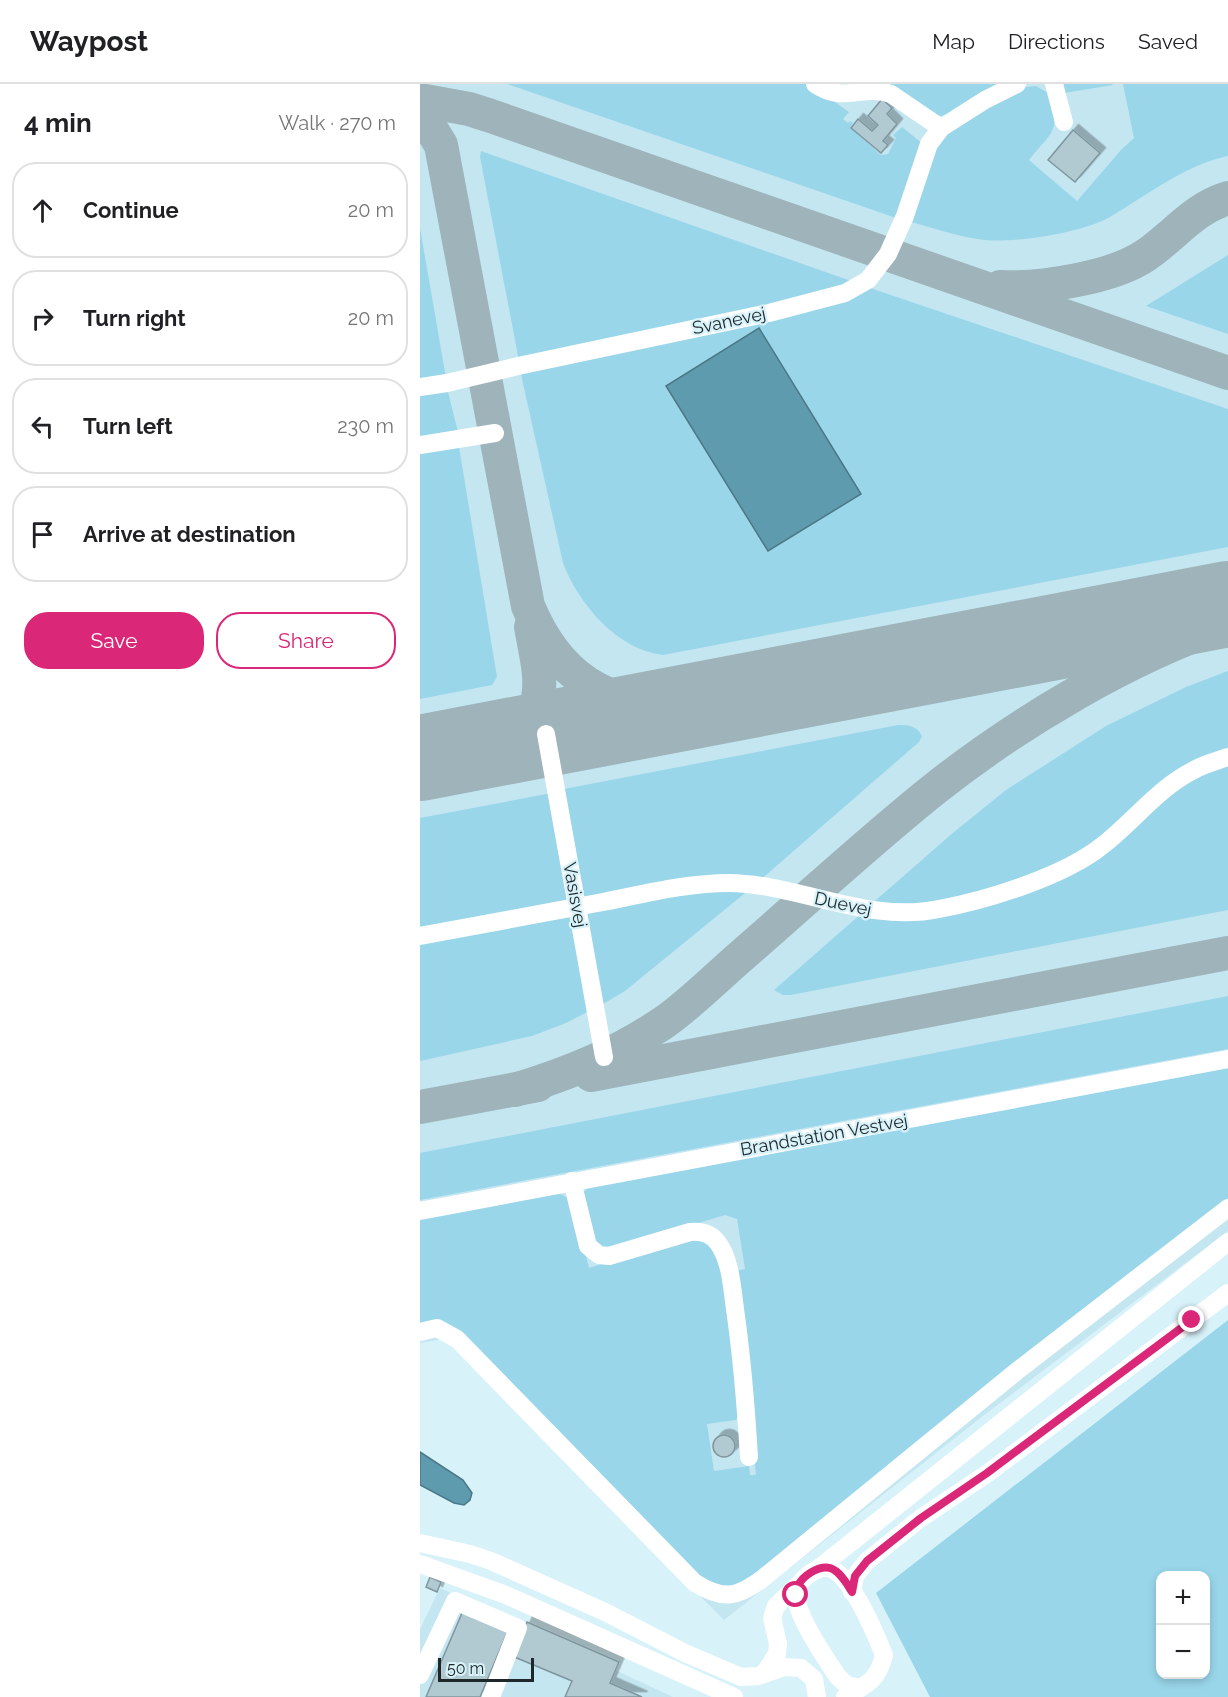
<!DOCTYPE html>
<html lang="en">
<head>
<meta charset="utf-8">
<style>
	body { margin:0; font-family:Raleway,sans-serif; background:#f6f6f6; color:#202124 }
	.controls { position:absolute; right:18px; bottom:18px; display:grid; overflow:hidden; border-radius:12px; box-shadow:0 3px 9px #0003 }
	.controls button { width:54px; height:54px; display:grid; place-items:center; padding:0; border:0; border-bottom:2px solid #e0e0e0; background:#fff; color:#202124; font:30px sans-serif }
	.scale { position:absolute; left:18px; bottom:15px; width:96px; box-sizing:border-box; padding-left:6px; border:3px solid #1e272a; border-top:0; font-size:16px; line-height:21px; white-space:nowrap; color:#1e272a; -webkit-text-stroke:4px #d8f2fa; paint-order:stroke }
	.stop { position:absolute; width:18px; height:18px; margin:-14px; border:4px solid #db2777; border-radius:50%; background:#fff }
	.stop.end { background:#db2777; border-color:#fff; box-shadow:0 2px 6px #0008 }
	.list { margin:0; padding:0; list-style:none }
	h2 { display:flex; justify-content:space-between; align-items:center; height:78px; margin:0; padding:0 24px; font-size:26px }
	h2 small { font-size:20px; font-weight:400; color:#757577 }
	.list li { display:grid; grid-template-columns:39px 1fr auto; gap:18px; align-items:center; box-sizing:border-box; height:96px; margin:0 12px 12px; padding:0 12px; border:2px solid #e0e0e0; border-radius:24px }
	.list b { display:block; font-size:22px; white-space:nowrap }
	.list em { font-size:20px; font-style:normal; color:#757577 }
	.actions { display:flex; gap:12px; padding:18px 24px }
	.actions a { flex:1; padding:14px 0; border:2px solid #db2777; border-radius:24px; text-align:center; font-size:21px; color:#db2777 }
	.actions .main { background:#db2777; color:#fff }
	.icon { flex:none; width:33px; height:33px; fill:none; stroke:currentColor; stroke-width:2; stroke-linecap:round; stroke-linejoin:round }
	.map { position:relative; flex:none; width:808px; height:1613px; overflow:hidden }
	header { display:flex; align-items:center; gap:36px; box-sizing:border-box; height:84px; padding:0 30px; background:#fff; border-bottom:2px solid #e0e0e0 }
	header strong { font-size:28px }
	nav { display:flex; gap:33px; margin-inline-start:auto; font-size:21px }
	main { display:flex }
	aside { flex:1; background:#fff }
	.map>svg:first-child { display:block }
	.built { fill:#c4e6f1 }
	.green { fill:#99d6ea; fill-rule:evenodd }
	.water { fill:#5e9bae; stroke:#4b7886; stroke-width:1.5 }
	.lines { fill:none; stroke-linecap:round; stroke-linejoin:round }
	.taxiway { stroke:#9eb4ba; stroke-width:34 }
	.runway { stroke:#9eb4ba; stroke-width:86 }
	.building { fill:#b1cad2; stroke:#7f969e; stroke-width:1.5; filter:url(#shadow) }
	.minor { stroke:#fff; stroke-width:18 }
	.route { stroke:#db2777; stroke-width:8 }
	.labels { text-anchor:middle; stroke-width:4.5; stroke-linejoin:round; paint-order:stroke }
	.street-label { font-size:18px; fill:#1e272a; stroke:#d8f2fa }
</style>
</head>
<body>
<header>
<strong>Waypost</strong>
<nav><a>Map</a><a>Directions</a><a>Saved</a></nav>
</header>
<main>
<aside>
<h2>4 min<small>Walk · 270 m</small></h2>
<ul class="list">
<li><svg class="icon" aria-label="ahead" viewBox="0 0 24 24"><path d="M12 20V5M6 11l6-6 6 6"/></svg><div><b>Continue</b></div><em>20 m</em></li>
<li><svg class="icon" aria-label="right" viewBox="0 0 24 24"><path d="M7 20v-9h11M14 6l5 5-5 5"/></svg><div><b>Turn right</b></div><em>20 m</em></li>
<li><svg class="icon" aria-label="left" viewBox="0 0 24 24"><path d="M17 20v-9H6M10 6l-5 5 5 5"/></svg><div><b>Turn left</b></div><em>230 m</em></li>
<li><svg class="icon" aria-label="arrive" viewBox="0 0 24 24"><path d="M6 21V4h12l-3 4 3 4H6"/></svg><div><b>Arrive at destination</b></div></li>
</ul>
<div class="actions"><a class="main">Save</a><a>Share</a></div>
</aside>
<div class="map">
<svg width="808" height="1613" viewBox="0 0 808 1613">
	<defs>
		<filter id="shadow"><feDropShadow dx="5.5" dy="-5.5" stdDeviation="0" flood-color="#0004"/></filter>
	</defs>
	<rect width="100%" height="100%" fill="#d8f2fa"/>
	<g class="built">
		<polygon points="0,0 808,0 808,1147 559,1335 304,1536 24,1255 0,1259"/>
		<polygon points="20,1504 253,1613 0,1613 0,1545"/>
	</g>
	<g class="green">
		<polygon points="87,0 389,0 429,28 423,35 428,39 430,37 433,39 430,43 461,71 468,70 476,54 473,51 482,43 503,60 479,135"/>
		<polygon points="405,0 584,0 526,31 520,32 437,4"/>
		<polygon points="641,0 692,0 693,1 644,9"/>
		<path d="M703,0H808V72C765,81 727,111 690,133C661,149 597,159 564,156C539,153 513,144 488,137L521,52L587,10L605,3L616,2L630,10C640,49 633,46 609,76L657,117L701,66L714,54Z"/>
		<polygon points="61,67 434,198 428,204 99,277 60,73"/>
		<polygon points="0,144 26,294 0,298"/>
		<polygon points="808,171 808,250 726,222"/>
		<path d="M450,204L808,325V463L243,571C197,566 158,519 143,479L100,286Z"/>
		<polygon points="27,304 38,348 0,358 0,307"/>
		<polygon points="39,363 77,593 72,601 0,615 0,365"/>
		<polygon points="808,587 808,669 662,772 522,821 448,823 534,748 586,706 686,642 766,603"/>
		<path d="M478,641C489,641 497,642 502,652L499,658L339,797L164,817L144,705Z"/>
		<polygon points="808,676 808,826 371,911 363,911 354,906 442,829 456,832 624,798 744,710"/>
		<polygon points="137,708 157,817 0,848 0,734"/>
		<polygon points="330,805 205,907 183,920 166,825 262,808"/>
		<polygon points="160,827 177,923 146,939 112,952 0,977 0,857"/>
		<polygon points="808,912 808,965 0,1116 0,1069"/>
		<polygon points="808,982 808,1118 319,1505 276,1496 57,1269 0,1244 0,1134 136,1108 152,1116 169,1184 259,1156 272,1154 283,1157 291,1164 305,1188 319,1331 316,1336 287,1340 294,1387 329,1382 330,1391 336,1391 314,1187 325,1185 317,1135 305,1131 197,1163 182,1164 176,1161 163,1109 168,1103"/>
		<path d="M808,1236V1613H510L456,1509ZM740,1492H786V1590H740Z"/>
	</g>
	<g class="water">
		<polygon points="339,244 441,410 348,467 246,302"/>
		<polygon points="0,1368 43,1396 52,1409 50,1416 44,1421 34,1419 0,1401"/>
	</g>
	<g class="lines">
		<g class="taxiway">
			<polyline points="0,16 49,25 71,32 808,289"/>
			<path d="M0,32L8,40L21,61L108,522C138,594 185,622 262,624"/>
			<path d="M580,203C619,205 693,194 726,171C754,152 774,124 808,114"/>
			<path d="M81,659C133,629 120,593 111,543"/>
			<polyline points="171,991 808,869"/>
			<path d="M95,1006C150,989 195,971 243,939C268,922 295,895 319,874C385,817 449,757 517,703C601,637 707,574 808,539"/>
			<polyline points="0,1023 118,1001"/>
		</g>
		<polyline class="runway" points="0,674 808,520"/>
	</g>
	<g class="building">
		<polygon points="462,15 472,24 467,30 477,40 463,57 468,61 461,69 431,44 438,35 452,47 458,41 448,32"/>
		<polygon points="653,46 680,69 655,98 628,76"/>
		<circle cx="304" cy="1362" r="11"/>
		<polygon points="10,1493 21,1498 17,1508 6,1503"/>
		<polygon points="45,1522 90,1542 60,1613 6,1613"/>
		<polygon points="107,1538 199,1578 190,1599 222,1613 145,1613 152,1597 92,1572"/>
	</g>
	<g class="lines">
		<g class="minor">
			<path d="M395,0C424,20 444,0 471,10L521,44"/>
			<polyline points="634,0 644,38"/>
			<polyline points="0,303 27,299 98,282 349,229 425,209 448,196 468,170 485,132 509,60 521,44 565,16 597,0"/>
			<polyline points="0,361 75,349"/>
			<polyline points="126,650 184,973"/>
			<path d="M0,852C61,841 122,829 183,818C224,810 267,799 309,799C380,800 447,840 519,825C568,816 645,792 683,761C714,737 738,704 774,686C784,680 797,677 808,673"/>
			<path d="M152,1097L168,1162L179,1171L189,1172L270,1148C281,1147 291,1149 298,1159C311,1177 312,1204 315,1225C322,1274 326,1323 329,1373"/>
			<path d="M0,1127C269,1074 539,1028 808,975"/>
			<path d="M0,1248L17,1244L37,1255L275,1499C303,1516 316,1514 342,1495L597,1287L808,1124"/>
			<polyline points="0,1459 50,1470 71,1477 185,1528 265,1569 321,1593 338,1592 364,1583 381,1584 394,1595 397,1613"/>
			<polyline points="0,1480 86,1511 314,1613"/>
			<polyline points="399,1484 808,1158"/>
			<polyline points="432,1508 435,1492 447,1477 501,1434 568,1389 808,1209"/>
			<polyline points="344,1590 357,1570 358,1560 352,1534 356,1522 378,1501"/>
			<polyline points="0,1591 35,1517 98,1544 71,1613"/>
			<path d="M425,1613L427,1612C448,1600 458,1596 464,1571C456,1551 430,1487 408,1484C401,1483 396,1486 391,1489C383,1494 376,1502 376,1511C376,1532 406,1575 418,1593L427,1601L441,1604"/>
		</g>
	</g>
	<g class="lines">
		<path class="route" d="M376,1511C377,1508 377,1505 378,1502C382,1492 399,1481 410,1484C420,1487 427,1500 432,1508L435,1492L447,1477L501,1434L567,1389L772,1236"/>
	</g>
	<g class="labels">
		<g class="street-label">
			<text transform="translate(309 237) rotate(-12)" y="6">Svanevej</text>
			<text transform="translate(155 811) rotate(80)" y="6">Vasisvej</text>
			<text transform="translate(423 820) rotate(12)" y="6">Duevej</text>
			<text transform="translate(404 1051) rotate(-10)" y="6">Brandstation Vestvej</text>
		</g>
	</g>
</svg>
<div class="controls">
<button>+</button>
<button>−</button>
</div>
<div class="scale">50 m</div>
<div class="stop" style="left:376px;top:1511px"></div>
<div class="stop end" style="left:772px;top:1236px"></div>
</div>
</main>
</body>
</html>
